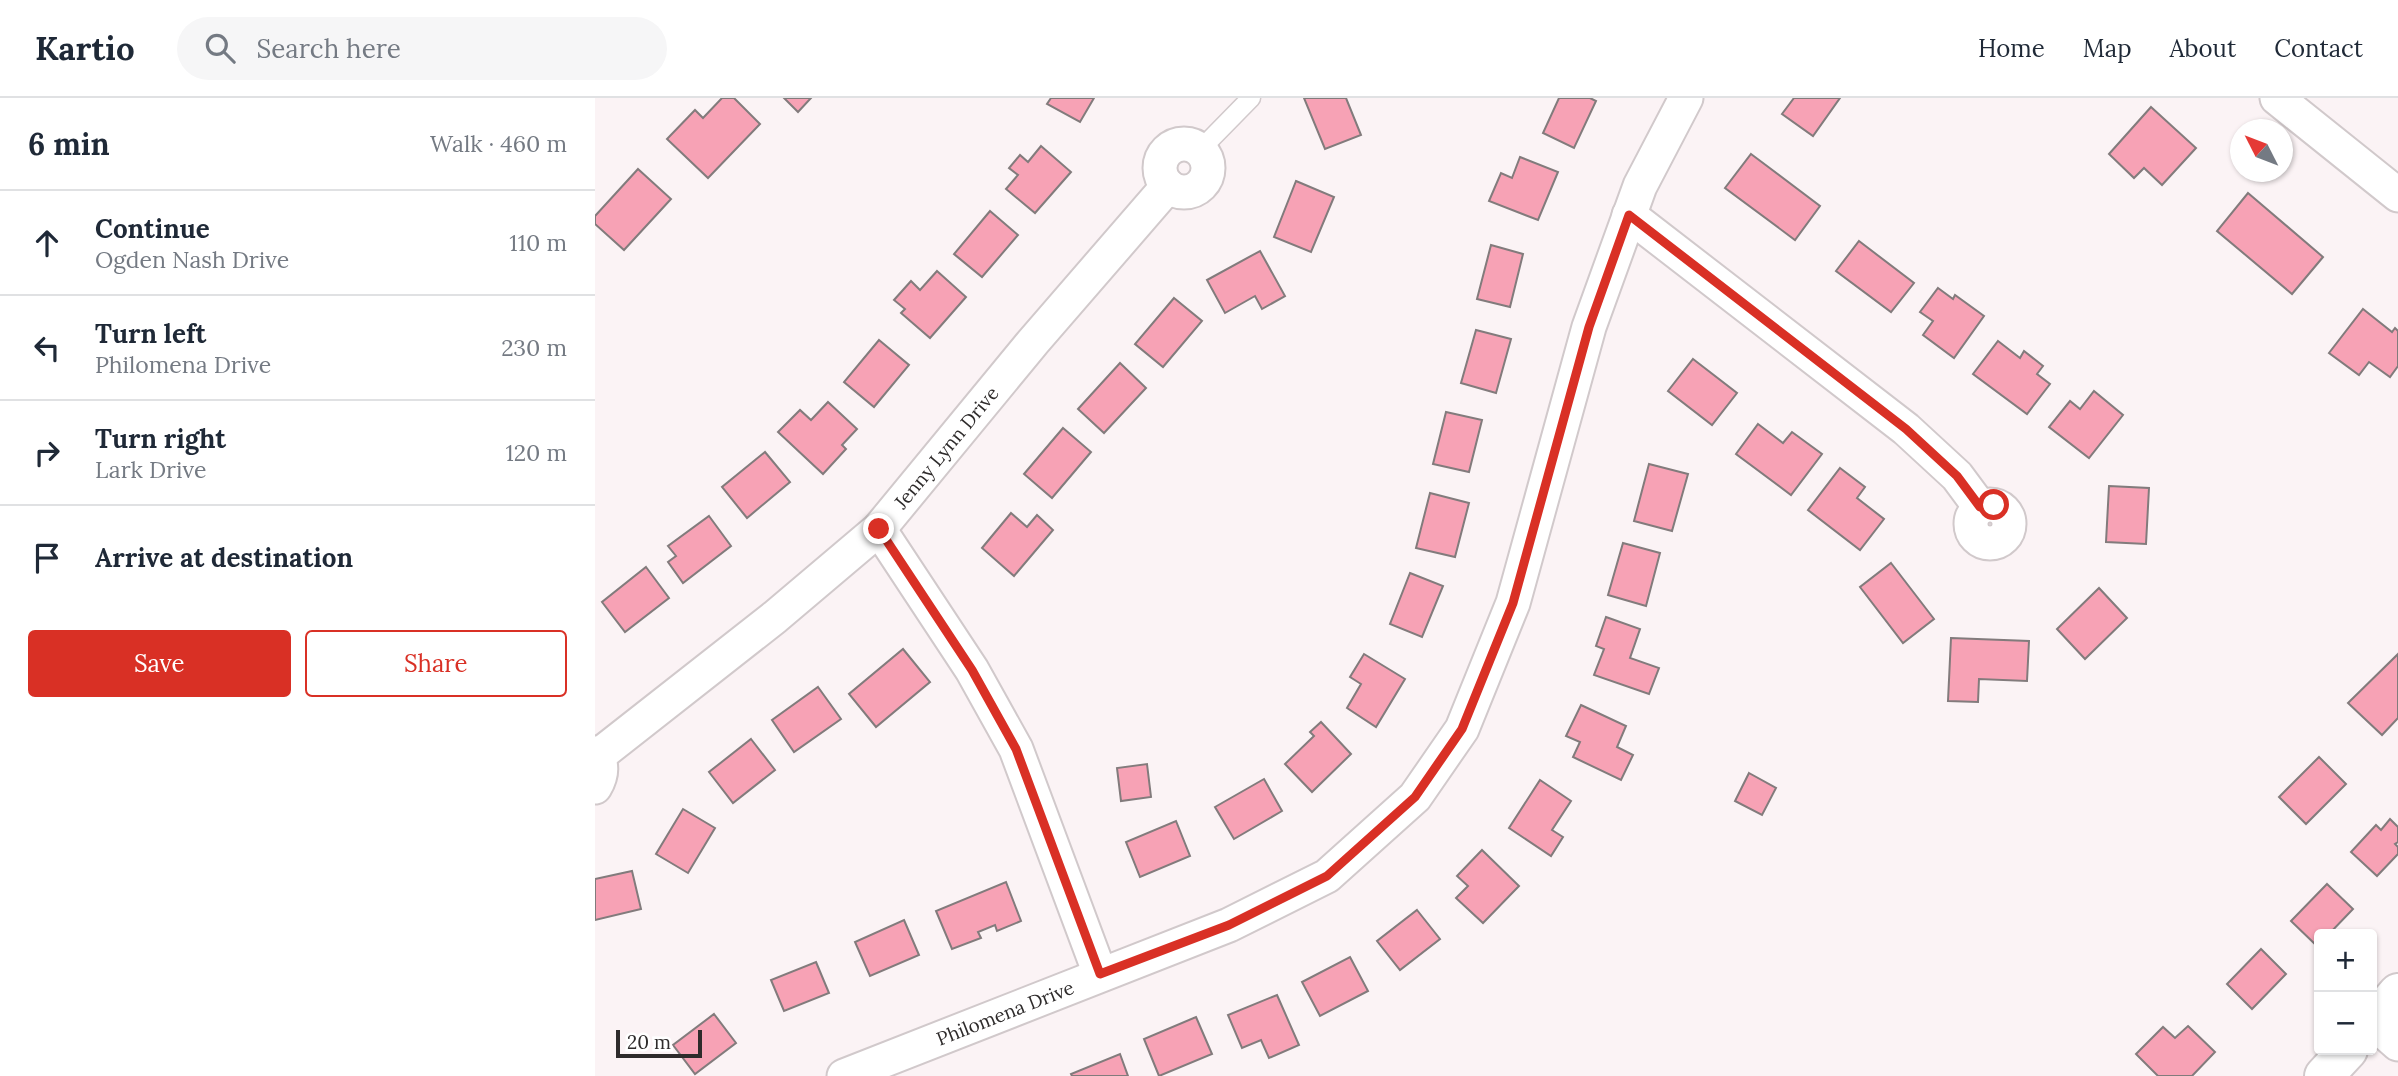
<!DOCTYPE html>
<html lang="en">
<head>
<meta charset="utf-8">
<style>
	body { margin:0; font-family:Lora,serif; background:#f6f6f7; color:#1f2937 }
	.controls { position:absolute; right:21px; bottom:21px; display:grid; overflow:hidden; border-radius:7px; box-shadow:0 2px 5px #0004 }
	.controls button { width:63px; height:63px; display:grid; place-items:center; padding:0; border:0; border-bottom:2px solid #e0e1e3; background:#fff; color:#1f2937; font:35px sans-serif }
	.compass { position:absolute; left:1635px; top:21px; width:63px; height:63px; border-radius:50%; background:#fff; box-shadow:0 2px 5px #0004; rotate:312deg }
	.scale { position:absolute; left:21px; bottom:18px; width:86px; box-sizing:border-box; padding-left:7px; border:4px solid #2e2b2b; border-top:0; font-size:19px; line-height:24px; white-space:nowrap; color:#2e2b2b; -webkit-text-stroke:5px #fff; paint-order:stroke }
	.stop { position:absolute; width:21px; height:21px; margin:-16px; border:5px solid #d93025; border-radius:50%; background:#fff }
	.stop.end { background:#d93025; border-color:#fff; box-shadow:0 2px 7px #0008 }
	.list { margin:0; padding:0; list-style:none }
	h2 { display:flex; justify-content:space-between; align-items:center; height:91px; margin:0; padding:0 28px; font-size:30px }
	h2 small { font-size:23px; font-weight:400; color:#747a83 }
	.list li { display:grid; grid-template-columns:46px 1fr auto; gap:21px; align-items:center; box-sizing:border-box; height:105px; padding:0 28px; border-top:2px solid #e0e1e3 }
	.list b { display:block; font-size:26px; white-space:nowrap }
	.list p { margin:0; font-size:23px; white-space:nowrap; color:#747a83 }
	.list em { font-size:23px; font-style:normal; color:#747a83 }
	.actions { display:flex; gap:14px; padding:21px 28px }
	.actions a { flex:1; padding:16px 0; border:2px solid #d93025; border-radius:7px; text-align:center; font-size:24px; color:#d93025 }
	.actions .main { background:#d93025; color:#fff }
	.icon { flex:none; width:38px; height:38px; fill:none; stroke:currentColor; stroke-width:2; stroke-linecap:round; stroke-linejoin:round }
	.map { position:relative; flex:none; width:1803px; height:978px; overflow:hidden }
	header { display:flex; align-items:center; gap:42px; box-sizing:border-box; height:98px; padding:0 35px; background:#fff; border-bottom:2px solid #e0e1e3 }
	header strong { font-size:33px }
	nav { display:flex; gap:38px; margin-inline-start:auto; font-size:24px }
	.search { width:490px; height:63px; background:#f6f6f7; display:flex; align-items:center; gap:18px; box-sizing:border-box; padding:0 24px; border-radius:38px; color:#747a83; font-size:26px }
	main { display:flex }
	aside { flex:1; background:#fff }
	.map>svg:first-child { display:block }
	.building { fill:#f7a2b5; stroke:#827b7c; stroke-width:2 }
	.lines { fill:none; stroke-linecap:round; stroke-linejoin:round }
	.service-casing { stroke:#d1c9cb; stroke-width:21 }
	.minor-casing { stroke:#d1c9cb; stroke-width:37 }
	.tertiary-casing { stroke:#d1c9cb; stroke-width:42 }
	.service { stroke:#fff; stroke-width:18 }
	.minor { stroke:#fff; stroke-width:33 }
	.tertiary { stroke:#fff; stroke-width:38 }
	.route { stroke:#d93025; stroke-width:9 }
	.labels { text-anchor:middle; stroke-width:5; stroke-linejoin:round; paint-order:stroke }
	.street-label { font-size:19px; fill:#2e2b2b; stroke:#fff }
</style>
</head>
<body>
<header>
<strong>Kartio</strong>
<div class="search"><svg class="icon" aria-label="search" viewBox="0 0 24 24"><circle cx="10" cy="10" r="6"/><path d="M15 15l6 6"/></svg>Search here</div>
<nav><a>Home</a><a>Map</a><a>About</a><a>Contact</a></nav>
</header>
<main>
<aside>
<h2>6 min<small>Walk · 460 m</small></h2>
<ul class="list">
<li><svg class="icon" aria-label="ahead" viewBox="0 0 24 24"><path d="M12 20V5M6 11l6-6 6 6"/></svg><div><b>Continue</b><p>Ogden Nash Drive</p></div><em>110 m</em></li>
<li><svg class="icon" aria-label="left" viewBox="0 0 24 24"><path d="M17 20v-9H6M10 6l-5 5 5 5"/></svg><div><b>Turn left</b><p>Philomena Drive</p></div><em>230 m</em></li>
<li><svg class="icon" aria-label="right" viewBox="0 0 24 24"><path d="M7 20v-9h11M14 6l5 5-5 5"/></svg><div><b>Turn right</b><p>Lark Drive</p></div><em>120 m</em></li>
<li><svg class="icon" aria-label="arrive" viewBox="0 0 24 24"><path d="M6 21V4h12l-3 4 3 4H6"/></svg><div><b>Arrive at destination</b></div></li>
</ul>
<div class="actions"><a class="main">Save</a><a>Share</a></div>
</aside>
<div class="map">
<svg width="1803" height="978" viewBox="0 0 1803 978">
	<rect width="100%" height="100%" fill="#fbf3f5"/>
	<g class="building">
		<polygon points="127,0 139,0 165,26 113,80 72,41 100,12 108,20"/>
		<polygon points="189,0 216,0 203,14"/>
		<polygon points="456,0 499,0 485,24 452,6"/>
		<polygon points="709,0 751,0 766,37 730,51"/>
		<polygon points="964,0 995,0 1001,3 979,50 948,35"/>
		<polygon points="1199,0 1245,0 1218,38 1187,16"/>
		<polygon points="1556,9 1601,50 1567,87 1549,70 1539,80 1514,56"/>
		<polygon points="446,48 476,74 440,115 411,91 423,77 414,70 425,57 433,64"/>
		<polygon points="1156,56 1225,108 1200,142 1130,90"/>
		<polygon points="925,59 963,74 943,122 894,103 906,75 917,80"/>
		<polygon points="43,71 76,101 29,152 0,126 0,118"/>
		<polygon points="701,83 739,99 716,154 679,139"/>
		<polygon points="1653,95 1728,159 1697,196 1622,133"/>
		<polygon points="395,113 423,137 387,179 359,156"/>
		<polygon points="1264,143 1319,185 1296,214 1241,173"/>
		<polygon points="896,147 928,156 915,209 882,201"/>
		<polygon points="665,153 690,198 667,211 660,198 630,215 612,182"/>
		<polygon points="342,173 371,199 335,240 306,215 310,211 299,202 316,183 325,192"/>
		<polygon points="1343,190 1358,201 1360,197 1389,218 1359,260 1328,237 1338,223 1325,214"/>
		<polygon points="579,200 607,223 568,269 540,246"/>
		<polygon points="1768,211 1797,234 1800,230 1803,233 1803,268 1795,279 1774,264 1764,277 1734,255"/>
		<polygon points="881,232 916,241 901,295 866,285"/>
		<polygon points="284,242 314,267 279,309 249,284"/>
		<polygon points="1403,243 1425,260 1429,253 1448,268 1442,276 1455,286 1432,316 1378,276"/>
		<polygon points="1098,261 1142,295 1117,327 1073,293"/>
		<polygon points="525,265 551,290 509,335 483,311"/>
		<polygon points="1499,293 1528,317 1494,360 1454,329 1475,303 1485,311"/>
		<polygon points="233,304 262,331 247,347 251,351 228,376 183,334 205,312 216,322"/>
		<polygon points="851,314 887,322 874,374 838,366"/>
		<polygon points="1163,326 1188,345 1197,334 1227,356 1196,397 1141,356"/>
		<polygon points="468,330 496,354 457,400 429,376"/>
		<polygon points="170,354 195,384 152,420 127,389"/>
		<polygon points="1054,366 1093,376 1077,433 1039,423"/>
		<polygon points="1245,370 1270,389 1262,400 1289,421 1265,452 1213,412"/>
		<polygon points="1514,388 1554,390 1551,446 1511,444"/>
		<polygon points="835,395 874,405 860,459 821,450"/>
		<polygon points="416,415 432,429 442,417 458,432 419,478 387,450"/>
		<polygon points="114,418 136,448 88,485 73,464 81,458 73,448"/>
		<polygon points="1028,445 1065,455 1051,508 1013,497"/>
		<polygon points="1296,465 1339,521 1308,545 1265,489"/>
		<polygon points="51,469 74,500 30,534 7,504"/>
		<polygon points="815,475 848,488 827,539 795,526"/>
		<polygon points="1504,490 1532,520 1490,561 1462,531"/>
		<polygon points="1011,519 1045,531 1035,560 1064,570 1054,596 999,577 1009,551 1001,548"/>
		<polygon points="1356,540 1434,543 1432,583 1384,581 1383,604 1353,603"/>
		<polygon points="308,551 335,584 281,629 254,596"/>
		<polygon points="769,556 810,581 781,629 752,610 766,586 755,579"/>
		<polygon points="1803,556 1803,620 1787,637 1753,605"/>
		<polygon points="223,589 246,621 199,654 177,622"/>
		<polygon points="986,607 1031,628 1022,649 1038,657 1026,682 978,659 985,644 971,638"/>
		<polygon points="726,624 756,656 717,694 690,666 719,638 715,634"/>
		<polygon points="156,641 180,672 138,705 114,674"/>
		<polygon points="1724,659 1751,686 1711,726 1684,699"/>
		<polygon points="552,666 556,699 526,703 522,670"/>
		<polygon points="1154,675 1181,690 1167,717 1140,703"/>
		<polygon points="669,681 687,713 639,741 620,709"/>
		<polygon points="945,682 976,703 957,732 968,739 956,758 914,730"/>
		<polygon points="88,711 120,730 93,775 61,756"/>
		<polygon points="1795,721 1803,729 1803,744 1800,746 1803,749 1803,756 1782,778 1756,754 1781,727 1786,732"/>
		<polygon points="581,723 595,758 545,779 531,744"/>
		<polygon points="887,752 924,788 888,825 861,800 873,788 862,778"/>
		<polygon points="37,773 46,811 0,822 0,781"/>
		<polygon points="411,784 426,823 402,833 400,827 383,834 386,840 357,851 341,813"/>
		<polygon points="1732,786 1758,811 1734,836 1724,836 1724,846 1722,848 1696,823"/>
		<polygon points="822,812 845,841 805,872 782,843"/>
		<polygon points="309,822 324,857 275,878 260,844"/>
		<polygon points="1666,851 1691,876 1657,911 1632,886"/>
		<polygon points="755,859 773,893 725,918 707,884"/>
		<polygon points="221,864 234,895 189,913 176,882"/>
		<polygon points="682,897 704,947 674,960 666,942 647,950 633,917"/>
		<polygon points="119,916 141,945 100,976 78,947"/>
		<polygon points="601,919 617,956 564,978 549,941"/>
		<polygon points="1593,928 1620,954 1597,978 1563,978 1541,956 1568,929 1580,940"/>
		<polygon points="525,956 533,978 477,978 476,976"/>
	</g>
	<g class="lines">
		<g class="service-casing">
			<polyline id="service" points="605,52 656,0"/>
		</g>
		<g class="minor-casing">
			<g id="minor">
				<polyline points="1682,0 1803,97"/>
				<circle cx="589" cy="70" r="24"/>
				<polyline points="1034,117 1311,331 1362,378 1385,409"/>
				<circle cx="1395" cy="426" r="19"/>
				<polyline points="284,431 377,572 421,651 505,876"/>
				<path d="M0,655C8,666 7,677 0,689"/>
				<path id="s1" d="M3,658L180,519L284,431L438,244L573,88"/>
				<polyline points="1778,924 1803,946"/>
				<path id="s2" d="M249,978L634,827L732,778L820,699L867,631L918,505L994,229L1045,88L1091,0"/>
			</g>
		</g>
		<g class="tertiary-casing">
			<g id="tertiary">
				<polyline points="1777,925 1803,895"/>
				<polyline points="1729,978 1753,952"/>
			</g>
		</g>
		<use href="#service" class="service"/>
		<use href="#minor" class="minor"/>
		<use href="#tertiary" class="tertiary"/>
	</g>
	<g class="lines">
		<polyline class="route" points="284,431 377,572 421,651 505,876 634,827 732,778 820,699 867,631 918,505 994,229 1034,117 1311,331 1362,378 1385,409 1399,407"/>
	</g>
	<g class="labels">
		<g class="street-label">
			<text dy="7" stroke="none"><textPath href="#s1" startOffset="467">Jenny Lynn Drive</textPath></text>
			<text dy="7" stroke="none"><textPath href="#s2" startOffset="173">Philomena Drive</textPath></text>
		</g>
	</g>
</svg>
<div class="controls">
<button>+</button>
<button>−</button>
</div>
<svg class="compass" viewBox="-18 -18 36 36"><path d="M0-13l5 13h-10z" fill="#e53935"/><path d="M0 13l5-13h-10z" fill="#747a83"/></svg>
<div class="scale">20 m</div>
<div class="stop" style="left:1399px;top:407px"></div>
<div class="stop end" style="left:284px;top:431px"></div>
</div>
</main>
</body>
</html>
